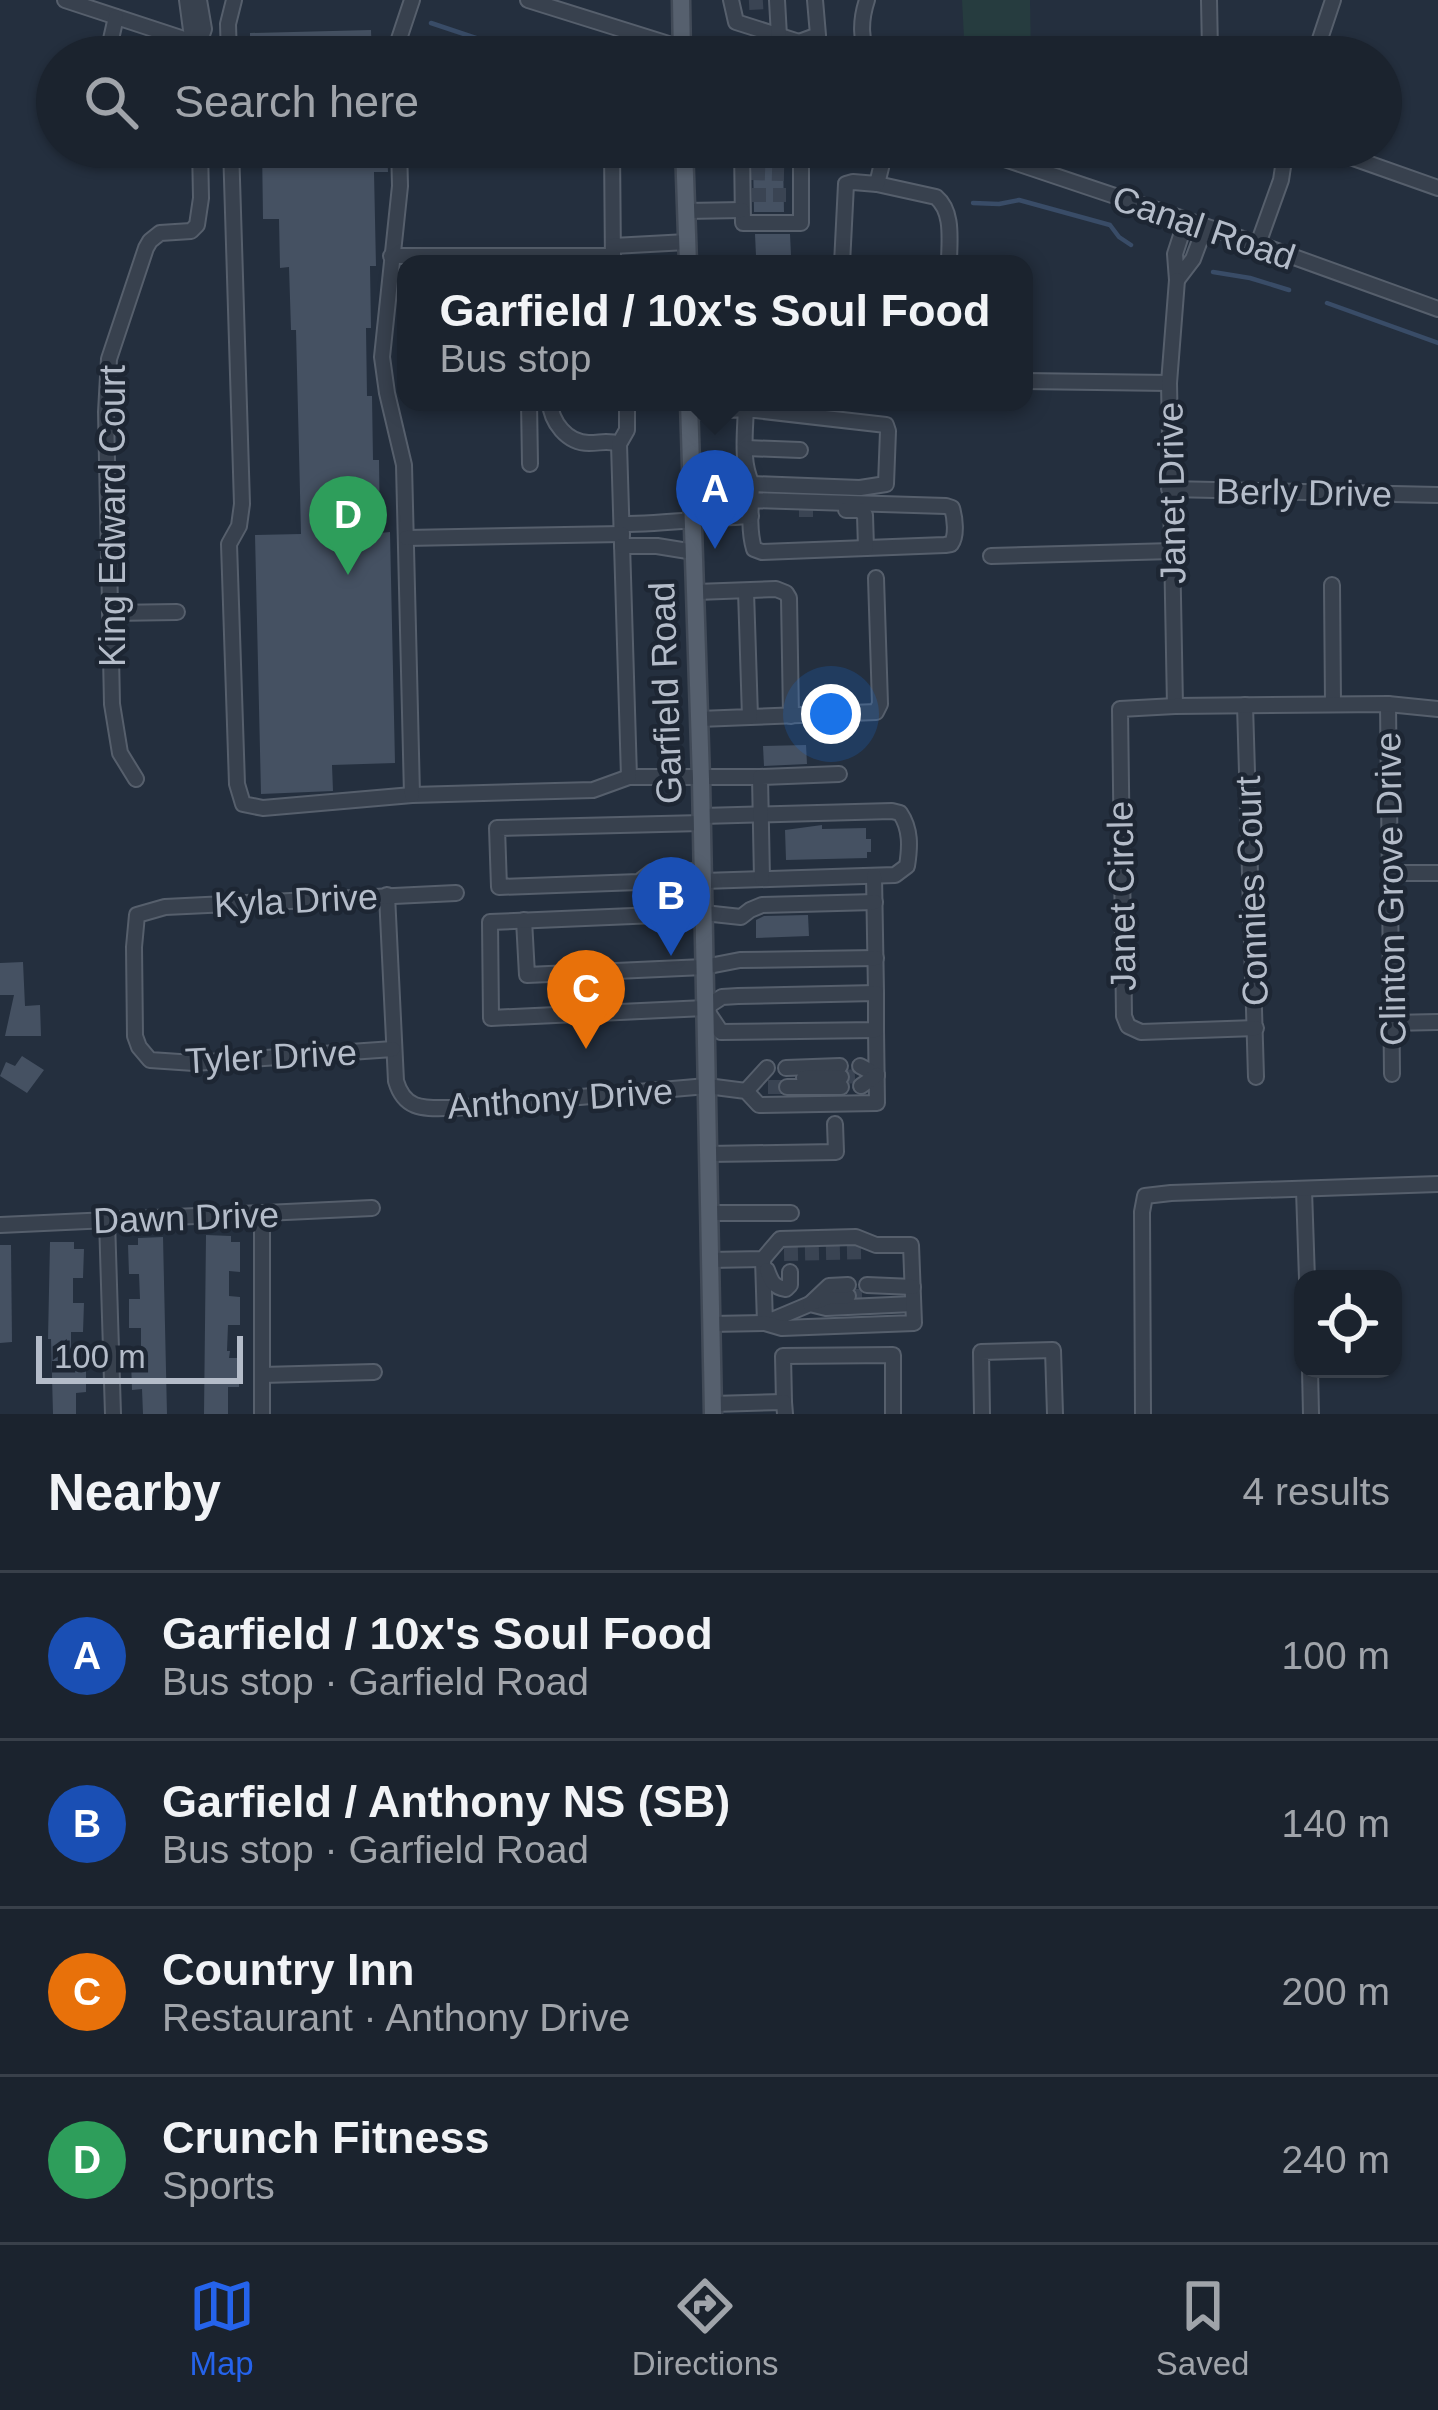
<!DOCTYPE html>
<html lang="en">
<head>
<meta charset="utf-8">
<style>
	body { margin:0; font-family:Helvetica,sans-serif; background:#242b36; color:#f1f3f6 }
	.controls { position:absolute; right:36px; bottom:36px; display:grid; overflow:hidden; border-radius:24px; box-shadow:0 3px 9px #0004 }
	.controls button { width:108px; height:108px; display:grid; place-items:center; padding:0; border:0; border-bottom:3px solid #39404a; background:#1b232e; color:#f1f3f6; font:60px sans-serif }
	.scale { position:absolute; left:36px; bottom:30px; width:207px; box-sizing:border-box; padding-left:12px; border:6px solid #b4bcc9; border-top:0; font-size:33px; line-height:42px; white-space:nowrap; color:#b4bcc9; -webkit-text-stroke:9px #1d2633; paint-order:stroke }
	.you { position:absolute; left:831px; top:714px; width:42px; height:42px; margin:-30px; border:9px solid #fff; border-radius:50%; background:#1a73e8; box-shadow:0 0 0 18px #1a73e833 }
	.badge { display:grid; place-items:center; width:78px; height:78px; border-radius:50%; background:#2563eb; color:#fff; font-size:39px; font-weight:700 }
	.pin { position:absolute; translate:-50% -99px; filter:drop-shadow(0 3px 6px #0008) }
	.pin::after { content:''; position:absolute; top:63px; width:42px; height:36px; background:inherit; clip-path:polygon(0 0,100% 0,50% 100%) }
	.popup { position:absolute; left:397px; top:255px; width:636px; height:156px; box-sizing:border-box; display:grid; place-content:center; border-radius:24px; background:#1b232e; filter:drop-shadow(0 3px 9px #0005); font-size:39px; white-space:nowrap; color:#a0a4aa }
	.popup b { font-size:45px; color:#f1f3f6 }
	.popup::after { content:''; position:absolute; left:50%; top:100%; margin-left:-24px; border:24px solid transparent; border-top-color:#1b232e }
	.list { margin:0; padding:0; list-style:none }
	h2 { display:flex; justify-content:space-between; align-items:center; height:156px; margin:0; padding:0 48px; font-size:51px }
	h2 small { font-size:39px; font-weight:400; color:#a0a4aa }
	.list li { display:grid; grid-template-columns:78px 1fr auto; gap:36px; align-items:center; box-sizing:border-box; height:168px; padding:0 48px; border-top:3px solid #39404a }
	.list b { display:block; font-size:45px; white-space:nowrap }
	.list p { margin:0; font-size:39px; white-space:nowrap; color:#a0a4aa }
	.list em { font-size:39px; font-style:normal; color:#a0a4aa }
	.icon { flex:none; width:66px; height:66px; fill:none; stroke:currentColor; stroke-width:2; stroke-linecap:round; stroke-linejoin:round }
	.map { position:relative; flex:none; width:1438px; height:1414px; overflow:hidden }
	.search { position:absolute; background:#1b232e; box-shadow:0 3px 9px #0004; left:36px; right:36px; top:36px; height:132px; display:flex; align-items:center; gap:30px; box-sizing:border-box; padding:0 42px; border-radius:66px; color:#a0a4aa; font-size:45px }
	.sheet { height:828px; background:#1b232e }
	nav { display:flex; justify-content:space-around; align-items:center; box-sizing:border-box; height:168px; border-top:3px solid #39404a; background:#1b232e; font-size:33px; color:#a0a4aa }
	nav a { display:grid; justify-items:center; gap:6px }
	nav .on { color:#2563eb }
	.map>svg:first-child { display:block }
	.green { fill:#263c3f }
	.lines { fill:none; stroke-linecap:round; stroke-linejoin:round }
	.stream { stroke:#394c67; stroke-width:4.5 }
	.building { fill:#455162 }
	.minor-tunnel { stroke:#3a4453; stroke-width:14; stroke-dasharray:14 7; stroke-linecap:butt }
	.minor-casing { stroke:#565f6c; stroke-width:18 }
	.major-casing { stroke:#414a57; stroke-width:21 }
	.minor { stroke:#38414e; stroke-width:14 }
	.major { stroke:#56606e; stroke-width:16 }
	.labels { text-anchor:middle; stroke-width:9; stroke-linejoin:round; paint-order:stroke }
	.street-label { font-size:36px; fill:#b4bcc9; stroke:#1d2633 }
</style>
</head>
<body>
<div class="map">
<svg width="1438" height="1414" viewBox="0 0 1438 1414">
	<rect width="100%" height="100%" fill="#242f3e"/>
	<polygon class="green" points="962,0 1030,0 1031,57 965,57"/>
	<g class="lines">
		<g class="stream">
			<polyline points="431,23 533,57"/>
			<polyline points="973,203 999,204 1019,200 1110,225 1119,237 1131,245"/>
			<polyline points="1213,272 1250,278 1289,290"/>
			<polyline points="1327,303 1438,343"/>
		</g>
	</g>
	<g class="building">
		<polygon points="371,30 372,57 250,57 250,33"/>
		<polygon points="262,147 387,147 388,172 374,172 376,266 370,266 371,328 366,328 367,396 372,396 373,460 379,460 380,533 390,532 395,763 332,765 333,791 261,794 255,535 301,534 296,330 291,330 289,267 280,268 279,219 263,219"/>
		<polygon points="753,158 783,159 784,212 754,212"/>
		<polygon points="755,234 790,234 791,255 756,256"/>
		<polygon points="806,745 807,764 764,766 763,746"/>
		<polygon points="822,825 822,829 866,828 866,839 871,839 871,852 867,852 867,858 786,860 785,830"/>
		<polygon points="808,915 809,936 756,938 756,920 764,916"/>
		<polygon points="23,962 25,1006 40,1005 41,1036 5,1036 14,995 0,995 0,963"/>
		<polygon points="22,1056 44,1070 27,1093 0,1076 6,1062 15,1066"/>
		<polygon points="206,1235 231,1236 231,1242 240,1242 240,1272 229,1271 229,1296 240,1297 240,1325 228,1325 227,1351 230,1351 229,1358 239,1358 239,1387 228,1387 228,1414 204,1414"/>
		<polygon points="163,1237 167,1414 143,1414 142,1389 132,1390 131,1360 141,1360 141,1328 129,1328 129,1299 140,1299 139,1274 129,1274 128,1245 138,1245 138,1238"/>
		<polygon points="50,1242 74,1242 74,1249 84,1249 83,1278 73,1278 73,1303 84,1303 83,1332 71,1332 71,1357 76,1357 76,1364 86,1363 86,1392 76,1393 76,1414 53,1414 51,1339 48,1339"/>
		<polygon points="0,1245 11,1245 12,1342 0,1343"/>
	</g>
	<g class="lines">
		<g class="minor-tunnel">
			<polyline points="749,3 767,2"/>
			<polyline points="751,173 784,174"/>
			<polyline points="752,195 786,195"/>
			<polyline points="799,510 814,510"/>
			<polyline points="841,1077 860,1076"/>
			<polyline points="768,1087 787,1087"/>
			<polyline points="784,1254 867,1252"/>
			<polyline points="848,1296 868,1296"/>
		</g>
		<g class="minor-casing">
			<g id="minor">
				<polyline points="65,0 199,44 199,57"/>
				<polyline points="187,0 191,30 199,44 204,29 199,0"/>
				<polyline points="528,0 710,57"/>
				<polyline points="731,0 736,22 799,42 798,57"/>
				<polyline points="777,0 779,36"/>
				<path d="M867,0C861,18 858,45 873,57"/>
				<polyline points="799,42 818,35 815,0"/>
				<polyline points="107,57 116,17"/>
				<polyline points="229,57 228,24 234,0"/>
				<polyline points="393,57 412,0"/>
				<polyline points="1204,57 1210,51 1209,0"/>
				<polyline points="1314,57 1333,0"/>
				<polyline points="231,147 242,504 239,526 229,544 237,784 243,804 263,808 412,795 593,790 629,777 760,777"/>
				<polyline points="399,147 400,186 382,357 387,393 404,465 412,795"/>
				<polyline points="612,147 613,262"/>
				<polyline points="742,147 743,223 801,223 801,149 761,147"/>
				<polyline points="969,147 1258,244 1438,309"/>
				<polyline points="1322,147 1438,188"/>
				<path d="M877,184L936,197C954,212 949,241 949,264"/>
				<polyline points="686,211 742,210"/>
				<polyline points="1186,220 1175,254 1177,280 1193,259 1205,227"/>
				<polyline points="1258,244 1281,180 1286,147"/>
				<polyline points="613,246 687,242"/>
				<polyline points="391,256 613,256"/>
				<polyline points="842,264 846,184 853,182 877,184 886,147"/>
				<polyline points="1024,381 1169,383"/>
				<polyline points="529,402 530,464"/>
				<path d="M550,402C551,422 567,443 589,443C601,443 608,440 619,444"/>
				<polyline points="627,402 627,430 619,444 629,777"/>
				<path d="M689,412L746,409L886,425L888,431L886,484L860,488L752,484C740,461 746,428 746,402"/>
				<polyline points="746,448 800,450"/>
				<polyline points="692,473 746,472"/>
				<polyline points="1169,489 1438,495"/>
				<path d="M751,500L946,506L952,508C955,518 957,536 951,544L945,545L762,552L754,549C748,528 751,505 752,484"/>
				<polyline points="846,510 860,510 865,515 866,548"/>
				<path d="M622,524C665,524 707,518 751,516"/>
				<polyline points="406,538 622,534"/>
				<polyline points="622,546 657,546 694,552"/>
				<polyline points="991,556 1173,551"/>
				<polyline points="1332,585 1333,704"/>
				<polyline points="696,592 776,589 786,593 789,598 791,716"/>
				<polyline points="110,613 177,612"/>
				<polyline points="1388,704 1392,1074"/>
				<polyline points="1245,705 1256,1077"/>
				<polyline points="1175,706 1169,383 1177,280"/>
				<polyline points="750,717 876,712 880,704 876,578"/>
				<polyline points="699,719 750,717 746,591"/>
				<polyline points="136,779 120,753 112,704 106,412 109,359 146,248 150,241 160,233 191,231 197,225 201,198 200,147"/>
				<path d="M702,816L892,811L900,813C911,829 910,847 907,866L895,875L703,881"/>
				<polyline points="702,823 497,828 499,887 639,882 652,872 703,871"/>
				<polyline points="1389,873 1438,873"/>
				<polyline points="874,876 876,993"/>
				<polyline points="762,879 760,777 839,774"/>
				<path d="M387,895L396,1081C405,1112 426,1108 454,1108L707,1086L746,1091L759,1105L877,1103L876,1030"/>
				<polyline points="524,920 527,975 704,967 740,960 876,958"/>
				<polyline points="705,1008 721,1032 876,1030 876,993 738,996 722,997 705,1008 491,1018 490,922 704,913 741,917 750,910 762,905 875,902"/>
				<polyline points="1390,1023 1438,1022"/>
				<polyline points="1256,1028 1141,1032 1128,1026 1124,1016 1120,709 1175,706 1388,704 1438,709"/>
				<polyline points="393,1049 194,1063 150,1060 139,1047 135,1036 134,947 137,915 165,907 456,893"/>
				<polyline points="860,1066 877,1075"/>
				<polyline points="786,1068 840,1066"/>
				<polyline points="804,1078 841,1077"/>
				<polyline points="861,1086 877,1075"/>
				<polyline points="787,1087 841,1087"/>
				<polyline points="746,1091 767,1068"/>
				<polyline points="708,1154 836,1152 835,1124"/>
				<polyline points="1304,1190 1307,1279"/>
				<polyline points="709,1213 791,1213"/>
				<polyline points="107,1220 113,1414"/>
				<polyline points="0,1225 372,1208"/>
				<polyline points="763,1259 765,1323 810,1304 826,1308 913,1304"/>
				<polyline points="710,1260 763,1259 780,1239 856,1237 876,1245 911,1245 914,1323 782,1328 765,1323 711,1324"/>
				<path d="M767,1270C771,1281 773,1287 786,1289L790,1285V1272"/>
				<polyline points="867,1285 913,1287"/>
				<polyline points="815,1302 829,1297 848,1296"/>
				<polyline points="810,1304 829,1286 848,1285"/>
				<polyline points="1310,1369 1311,1414"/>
				<polyline points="262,1375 374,1372"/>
				<polyline points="784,1402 783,1356 893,1355 893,1414"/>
				<polyline points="713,1404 784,1402 785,1414"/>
				<polyline points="262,1414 262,1214"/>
				<polyline points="982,1414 981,1352 1053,1350 1055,1414"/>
				<polyline points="1143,1414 1142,1212 1145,1196 1171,1193 1438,1184"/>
			</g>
		</g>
		<g class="major-casing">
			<g id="major">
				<polyline points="681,0 682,57"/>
				<polyline points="684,147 688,264"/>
				<polyline points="689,402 701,779 713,1414"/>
			</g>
		</g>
		<use href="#minor" class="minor"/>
		<use href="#major" class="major"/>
	</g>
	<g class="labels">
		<g class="street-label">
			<text transform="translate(1204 227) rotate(19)" y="13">Canal Road</text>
			<text transform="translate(1304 492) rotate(1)" y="13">Berly Drive</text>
			<text transform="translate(1171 493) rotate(-91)" y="13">Janet Drive</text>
			<text transform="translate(112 516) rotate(-90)" y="13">King Edward Court</text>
			<text transform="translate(665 693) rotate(-92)" y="13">Garfield Road</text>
			<text transform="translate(1390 889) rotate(-91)" y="13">Clinton Grove Drive</text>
			<text transform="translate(1251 891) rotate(-92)" y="13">Connies Court</text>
			<text transform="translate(1121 896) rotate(-91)" y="13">Janet Circle</text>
			<text transform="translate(296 900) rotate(-3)" y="13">Kyla Drive</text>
			<text transform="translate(271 1056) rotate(-3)" y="13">Tyler Drive</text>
			<text transform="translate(560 1098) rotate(-4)" y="13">Anthony Drive</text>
			<text transform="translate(186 1217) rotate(-2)" y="13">Dawn Drive</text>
		</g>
	</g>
</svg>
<div class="controls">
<button><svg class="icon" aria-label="locate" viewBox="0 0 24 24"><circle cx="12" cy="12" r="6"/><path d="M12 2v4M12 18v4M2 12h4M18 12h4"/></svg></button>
</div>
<div class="scale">100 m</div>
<div class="you"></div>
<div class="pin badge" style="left:715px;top:549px;background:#1a4fb4">A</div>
<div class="popup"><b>Garfield / 10x's Soul Food</b>Bus stop</div>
<div class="pin badge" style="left:671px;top:956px;background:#1a4fb4">B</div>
<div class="pin badge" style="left:586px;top:1049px;background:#e8710a">C</div>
<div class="pin badge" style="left:348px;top:575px;background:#2e9e5b">D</div>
<div class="search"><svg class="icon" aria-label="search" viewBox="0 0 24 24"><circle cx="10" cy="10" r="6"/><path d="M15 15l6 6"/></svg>Search here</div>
</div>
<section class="sheet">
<h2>Nearby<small>4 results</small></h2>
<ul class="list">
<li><span class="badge" style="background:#1a4fb4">A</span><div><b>Garfield / 10x's Soul Food</b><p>Bus stop · Garfield Road</p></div><em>100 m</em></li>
<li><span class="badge" style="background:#1a4fb4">B</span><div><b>Garfield / Anthony NS (SB)</b><p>Bus stop · Garfield Road</p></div><em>140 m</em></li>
<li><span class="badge" style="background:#e8710a">C</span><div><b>Country Inn</b><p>Restaurant · Anthony Drive</p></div><em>200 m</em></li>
<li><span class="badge" style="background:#2e9e5b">D</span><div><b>Crunch Fitness</b><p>Sports</p></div><em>240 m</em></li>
</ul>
</section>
<nav>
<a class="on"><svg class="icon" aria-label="map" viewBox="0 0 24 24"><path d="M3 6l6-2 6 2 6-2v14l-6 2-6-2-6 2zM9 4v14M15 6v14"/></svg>Map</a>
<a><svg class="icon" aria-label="directions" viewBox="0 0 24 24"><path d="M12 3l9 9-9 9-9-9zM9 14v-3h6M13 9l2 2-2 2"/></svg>Directions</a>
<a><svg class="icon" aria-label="saved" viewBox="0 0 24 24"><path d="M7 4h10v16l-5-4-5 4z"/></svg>Saved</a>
</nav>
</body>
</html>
